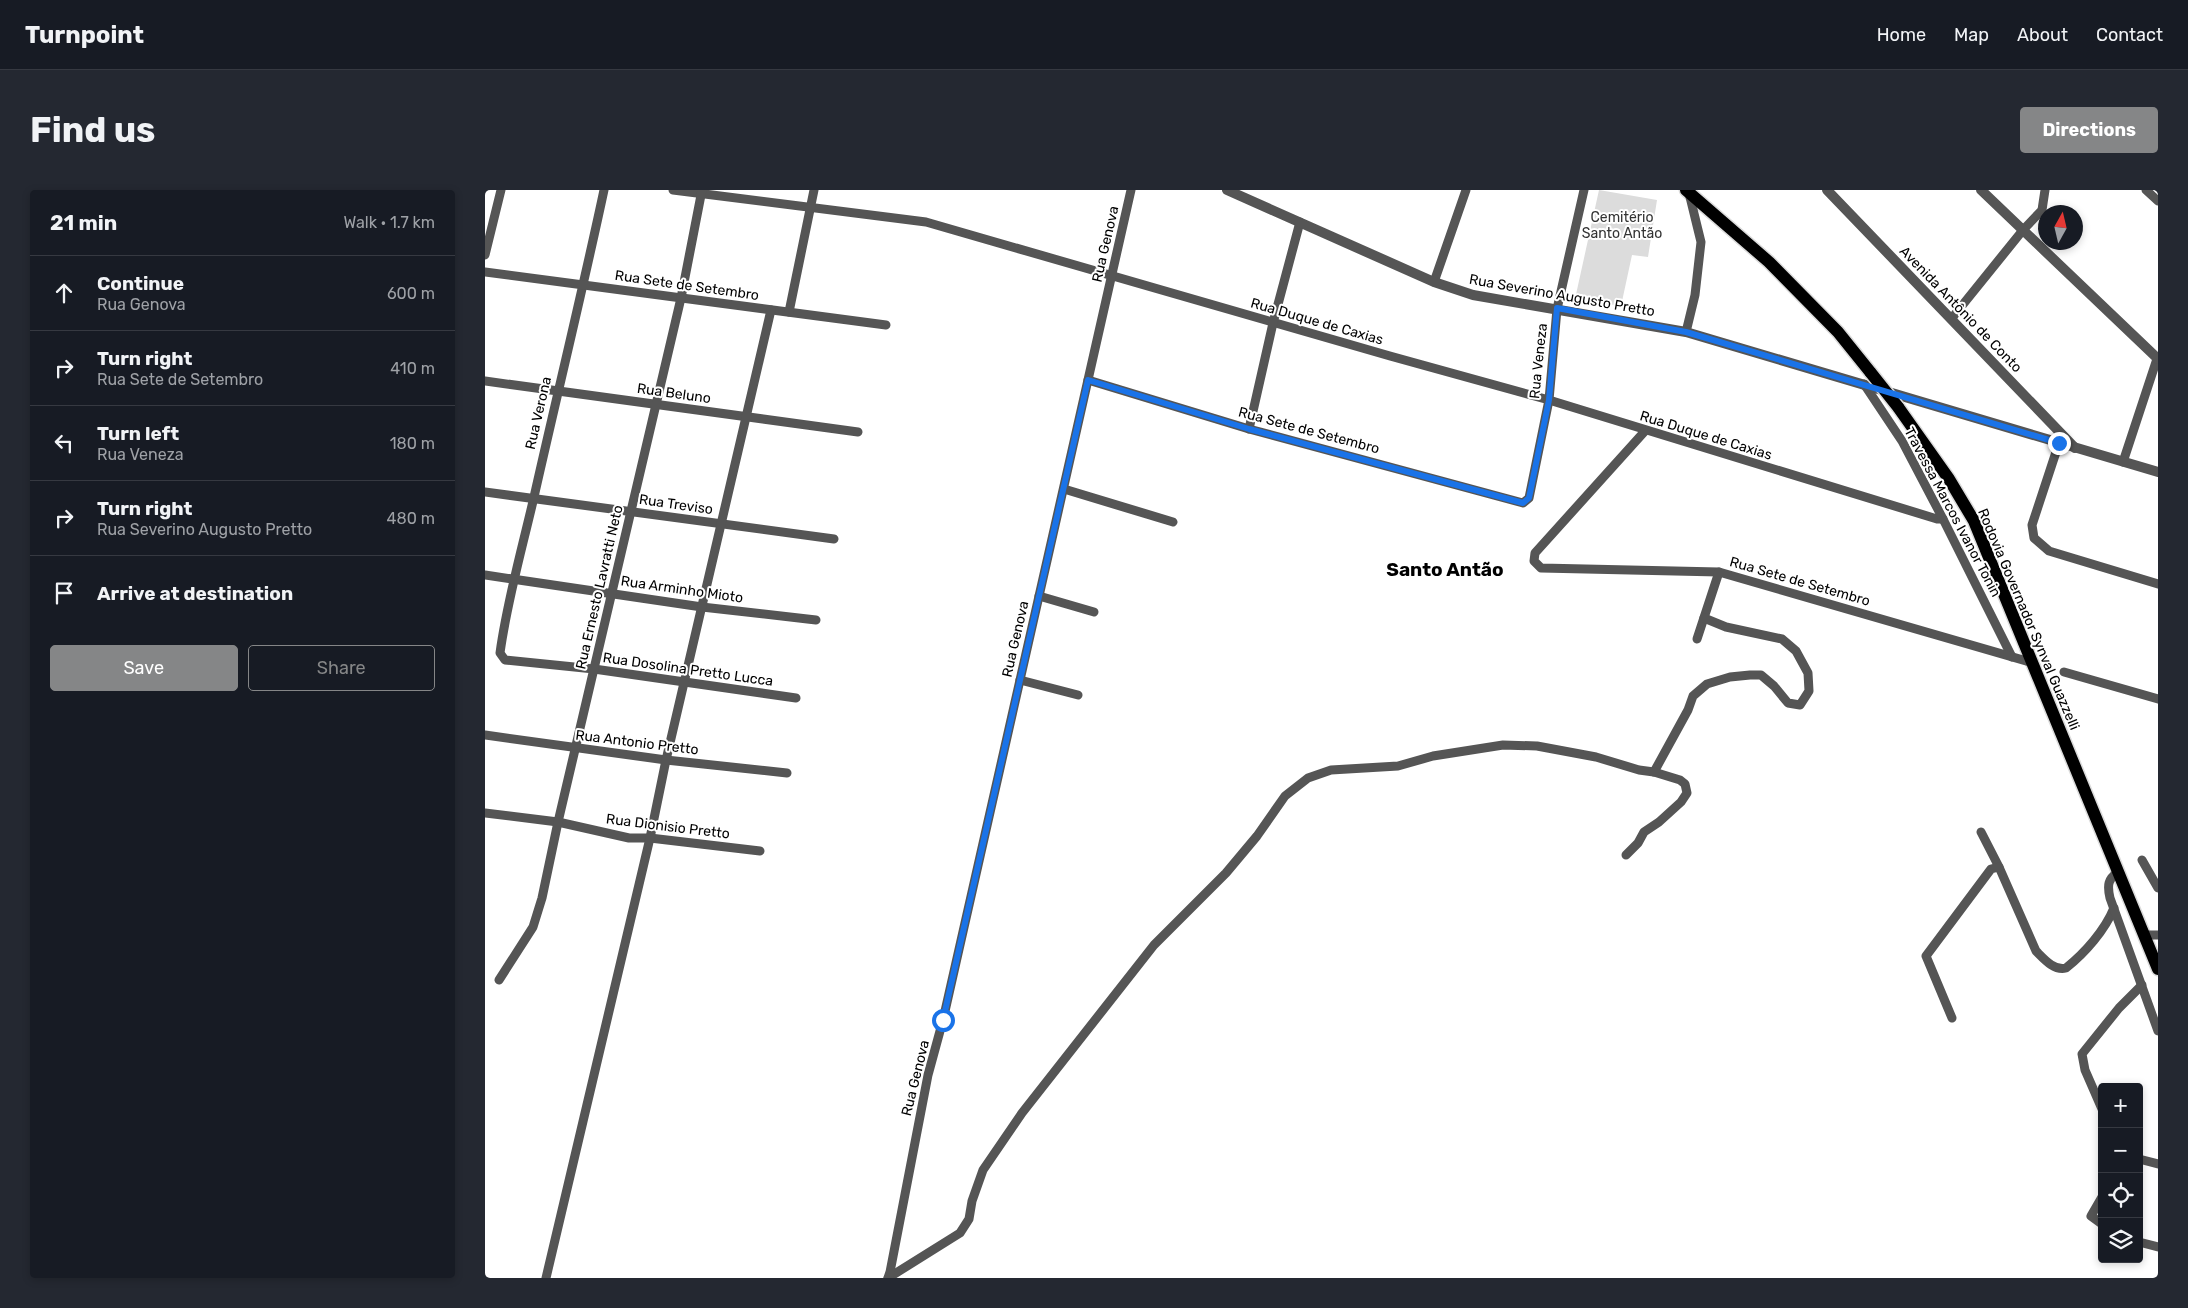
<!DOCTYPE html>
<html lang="en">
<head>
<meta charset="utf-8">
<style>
	body { margin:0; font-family:Rubik,sans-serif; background:#242831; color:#f1f3f6 }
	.controls { position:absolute; right:15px; bottom:15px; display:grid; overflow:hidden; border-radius:5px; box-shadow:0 2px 8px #0003 }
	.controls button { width:45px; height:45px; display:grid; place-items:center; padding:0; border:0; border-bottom:1px solid #363941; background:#171b24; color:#f1f3f6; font:25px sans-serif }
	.compass { position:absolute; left:1553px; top:15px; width:45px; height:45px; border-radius:50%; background:#171b24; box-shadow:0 2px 8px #0003; rotate:8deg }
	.stop { position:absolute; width:15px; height:15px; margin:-11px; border:4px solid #1a73e8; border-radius:50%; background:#fff }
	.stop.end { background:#1a73e8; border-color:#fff; box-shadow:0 1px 5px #0008 }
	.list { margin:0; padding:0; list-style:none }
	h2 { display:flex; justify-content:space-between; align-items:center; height:65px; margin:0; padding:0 20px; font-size:21px }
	h2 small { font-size:16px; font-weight:400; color:#9ea1a6 }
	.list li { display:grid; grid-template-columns:32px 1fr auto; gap:15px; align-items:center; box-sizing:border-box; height:75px; padding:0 20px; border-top:1px solid #363941 }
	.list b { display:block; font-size:19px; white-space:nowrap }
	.list p { margin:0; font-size:16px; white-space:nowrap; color:#9ea1a6 }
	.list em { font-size:16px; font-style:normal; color:#9ea1a6 }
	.actions { display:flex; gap:10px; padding:15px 20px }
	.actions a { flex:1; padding:11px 0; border:1px solid #858687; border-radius:5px; text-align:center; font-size:18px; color:#858687 }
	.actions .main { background:#858687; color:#fff }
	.icon { flex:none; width:28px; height:28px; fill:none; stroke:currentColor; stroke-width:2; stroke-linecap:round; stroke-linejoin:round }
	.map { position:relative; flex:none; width:1673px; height:1088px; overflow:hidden; border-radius:5px }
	header { display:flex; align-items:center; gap:30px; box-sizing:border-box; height:70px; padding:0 25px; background:#171b24; border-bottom:1px solid #363941 }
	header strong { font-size:24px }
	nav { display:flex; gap:28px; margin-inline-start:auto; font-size:18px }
	.intro { display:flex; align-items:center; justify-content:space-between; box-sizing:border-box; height:120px; padding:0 30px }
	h1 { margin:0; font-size:35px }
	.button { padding:12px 22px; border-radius:5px; background:#858687; color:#fff; font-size:18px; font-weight:700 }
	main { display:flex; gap:30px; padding:0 30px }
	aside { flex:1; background:#171b24; border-radius:5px; box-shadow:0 2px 8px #0003 }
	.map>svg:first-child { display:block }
	.green { fill:#dcdcdc }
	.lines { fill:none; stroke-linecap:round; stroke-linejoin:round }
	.primary-casing { stroke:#dbdbdb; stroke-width:15 }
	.minor { stroke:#555; stroke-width:9 }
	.tertiary { stroke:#555; stroke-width:10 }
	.primary { stroke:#000; stroke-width:12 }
	.primary-bridge-casing { stroke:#dbdbdb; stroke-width:15; stroke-linecap:butt }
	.primary-bridge { stroke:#000; stroke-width:12 }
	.route { stroke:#1a73e8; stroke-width:6 }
	.labels { text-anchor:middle; stroke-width:4; stroke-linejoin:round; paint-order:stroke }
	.park-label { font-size:14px; fill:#333; stroke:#fff }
	.street-label { font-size:14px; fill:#000; stroke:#fff }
	.district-label { font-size:19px; font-weight:bold; fill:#000; stroke:#fff }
</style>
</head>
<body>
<header>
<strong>Turnpoint</strong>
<nav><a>Home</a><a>Map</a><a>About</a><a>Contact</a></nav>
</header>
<div class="intro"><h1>Find us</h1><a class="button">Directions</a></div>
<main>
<aside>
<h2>21 min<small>Walk · 1.7 km</small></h2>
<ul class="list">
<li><svg class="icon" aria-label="ahead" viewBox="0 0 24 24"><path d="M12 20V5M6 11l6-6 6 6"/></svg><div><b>Continue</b><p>Rua Genova</p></div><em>600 m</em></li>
<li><svg class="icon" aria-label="right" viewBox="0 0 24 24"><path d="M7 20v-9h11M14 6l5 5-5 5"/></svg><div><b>Turn right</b><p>Rua Sete de Setembro</p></div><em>410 m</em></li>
<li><svg class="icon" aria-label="left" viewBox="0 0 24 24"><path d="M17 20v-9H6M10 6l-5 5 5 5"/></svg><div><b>Turn left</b><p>Rua Veneza</p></div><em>180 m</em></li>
<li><svg class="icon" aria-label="right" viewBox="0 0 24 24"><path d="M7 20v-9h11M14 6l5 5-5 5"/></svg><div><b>Turn right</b><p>Rua Severino Augusto Pretto</p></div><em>480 m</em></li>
<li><svg class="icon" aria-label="arrive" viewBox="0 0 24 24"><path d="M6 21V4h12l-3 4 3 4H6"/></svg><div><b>Arrive at destination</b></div></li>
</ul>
<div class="actions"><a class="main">Save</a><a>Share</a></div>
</aside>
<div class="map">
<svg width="1673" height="1088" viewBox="0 0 1673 1088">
	<rect width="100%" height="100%" fill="#fff"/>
	<polygon class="green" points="1114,0 1172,10 1163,67 1147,65 1136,116 1090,109"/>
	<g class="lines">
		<g class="primary-casing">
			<g id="primary">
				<polyline points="1201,0 1284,72 1353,142 1386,183"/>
				<polyline points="1413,217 1464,289 1489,331 1673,779"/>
			</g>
		</g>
		<g class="minor">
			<path d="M119,0C97,103 72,205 49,307C37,359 22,411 15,463L20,470L109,479L311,508"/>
			<polyline points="188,0 441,32 905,166 1064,210 1452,329 1458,329"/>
			<polyline points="1661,0 1673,11"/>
			<polyline points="0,65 16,0"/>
			<polyline points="0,82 401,135"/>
			<polyline points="949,92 981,0"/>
			<polyline points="304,122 329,0"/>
			<polyline points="1467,128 1538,40 1557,20 1560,0"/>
			<polyline points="1201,142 1210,105 1216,52 1204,3"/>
			<polyline points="603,190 764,239 1038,313 1044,308 1064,210 1072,119 1099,0"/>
			<polyline points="0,191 373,242"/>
			<polyline points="1379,194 1417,251 1458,329 1527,467"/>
			<polyline points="764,239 788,133 815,32"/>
			<polyline points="1160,241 1050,363 1049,371 1056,378 1234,382 1548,473"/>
			<polyline points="1574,253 1547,335 1549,348 1564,361 1673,394"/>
			<polyline points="1638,272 1672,169"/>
			<polyline points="579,299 688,332"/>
			<polyline points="0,302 349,349"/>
			<polyline points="0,385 217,417 331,430"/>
			<polyline points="554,406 609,422"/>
			<polyline points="1212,449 1234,382"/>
			<polyline points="1579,482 1673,509"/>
			<polyline points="535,490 593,505"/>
			<polyline points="0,545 181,570 302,583"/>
			<polyline points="1169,582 1203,520 1208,506 1222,494 1245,487 1265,485 1276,485 1289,496 1303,513 1315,515 1324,501 1323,483 1311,461 1297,449 1241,437 1219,428"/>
			<polyline points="0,623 73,632 144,648 165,648 275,661"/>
			<path d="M1496,642L1514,677L1551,761C1559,769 1569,781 1581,778C1600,763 1620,740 1629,718"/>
			<polyline points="1657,670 1673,698"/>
			<path d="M1633,682C1623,689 1622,695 1625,708L1673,841"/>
			<polyline points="1659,745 1673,745"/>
			<polyline points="14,790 48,737 57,708 73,632 196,108 217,0"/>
			<polyline points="1467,828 1441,766 1506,679 1514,677"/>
			<polyline points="1617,919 1600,880 1597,864 1634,818 1657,795"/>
			<polyline points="1654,969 1673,974"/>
			<polyline points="1617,1007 1606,1026 1617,1034"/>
			<polyline points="1654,1052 1673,1057"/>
			<polyline points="61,1088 165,648 181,570 286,120"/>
			<polyline points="403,1088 475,1043 484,1029 487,1011 498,980 537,923 669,755 741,683 772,646 800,606 823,588 846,580 913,576 948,566 1018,555 1052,556 1111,567 1154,580 1169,582 1195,590 1200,594 1202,603 1196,612 1174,632 1159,642 1153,653 1141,665"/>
			<polyline points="403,1088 405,1082 443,885 458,830 646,0"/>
		</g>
		<g class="tertiary">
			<polyline points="742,0 949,92 988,105 1201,142 1673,282"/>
			<polyline points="1342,0 1590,258"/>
			<polyline points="1496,0 1673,169"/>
		</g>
		<use href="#primary" class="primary"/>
		<g class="primary-bridge-casing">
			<polyline id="primary-bridge" points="1386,183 1413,217"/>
		</g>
		<use href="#primary-bridge" class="primary-bridge"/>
	</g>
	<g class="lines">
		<polyline class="route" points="458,830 603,190 764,239 1038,313 1044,308 1064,210 1072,118 1201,142 1574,253"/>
	</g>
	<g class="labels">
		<g class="park-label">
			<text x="1137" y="32">Cemitério<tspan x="1137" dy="16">Santo Antão</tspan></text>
		</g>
		<g class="street-label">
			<text transform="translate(620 54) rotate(-77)" y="5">Rua Genova</text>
			<text transform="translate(202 95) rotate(8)" y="5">Rua Sete de Setembro</text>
			<text transform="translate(1077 105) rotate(10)" y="5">Rua Severino Augusto Pretto</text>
			<text transform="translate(1476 119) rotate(46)" y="5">Avenida Antônio de Conto</text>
			<text transform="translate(832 131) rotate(16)" y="5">Rua Duque de Caxias</text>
			<text transform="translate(1053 171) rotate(-84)" y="5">Rua Veneza</text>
			<text transform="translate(189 203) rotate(8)" y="5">Rua Beluno</text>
			<text transform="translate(53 223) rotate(-77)" y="5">Rua Verona</text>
			<text transform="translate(824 240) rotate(15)" y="5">Rua Sete de Setembro</text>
			<text transform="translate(1221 245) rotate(17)" y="5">Rua Duque de Caxias</text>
			<text transform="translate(191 314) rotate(8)" y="5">Rua Treviso</text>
			<text transform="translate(1468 322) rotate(62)" y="5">Travessa Marcos Ivanor Tonin</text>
			<text transform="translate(1315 391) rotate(16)" y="5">Rua Sete de Setembro</text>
			<text transform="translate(114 397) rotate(-77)" y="5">Rua Ernesto Lavratti Neto</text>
			<text transform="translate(197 399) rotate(8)" y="5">Rua Arminho Mioto</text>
			<text transform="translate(1544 429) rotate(67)" y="5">Rodovia Governador Synval Guazzelli</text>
			<text transform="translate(530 449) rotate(-77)" y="5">Rua Genova</text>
			<text transform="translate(203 479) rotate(8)" y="5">Rua Dosolina Pretto Lucca</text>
			<text transform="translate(152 552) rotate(7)" y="5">Rua Antonio Pretto</text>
			<text transform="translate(183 636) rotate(7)" y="5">Rua Dionisio Pretto</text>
			<text transform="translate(430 888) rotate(-76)" y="5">Rua Genova</text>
		</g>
		<g class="district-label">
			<text x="960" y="386">Santo Antão</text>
		</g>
	</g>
</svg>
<div class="controls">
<button>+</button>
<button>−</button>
<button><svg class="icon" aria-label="locate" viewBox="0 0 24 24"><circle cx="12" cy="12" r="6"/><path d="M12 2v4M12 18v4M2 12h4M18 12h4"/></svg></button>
<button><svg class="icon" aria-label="layers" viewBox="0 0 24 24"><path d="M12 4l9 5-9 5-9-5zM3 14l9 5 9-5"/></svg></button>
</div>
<svg class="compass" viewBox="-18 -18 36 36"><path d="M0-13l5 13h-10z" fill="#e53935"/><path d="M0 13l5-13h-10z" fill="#9ea1a6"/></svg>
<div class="stop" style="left:458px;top:830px"></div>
<div class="stop end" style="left:1574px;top:253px"></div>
</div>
</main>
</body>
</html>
